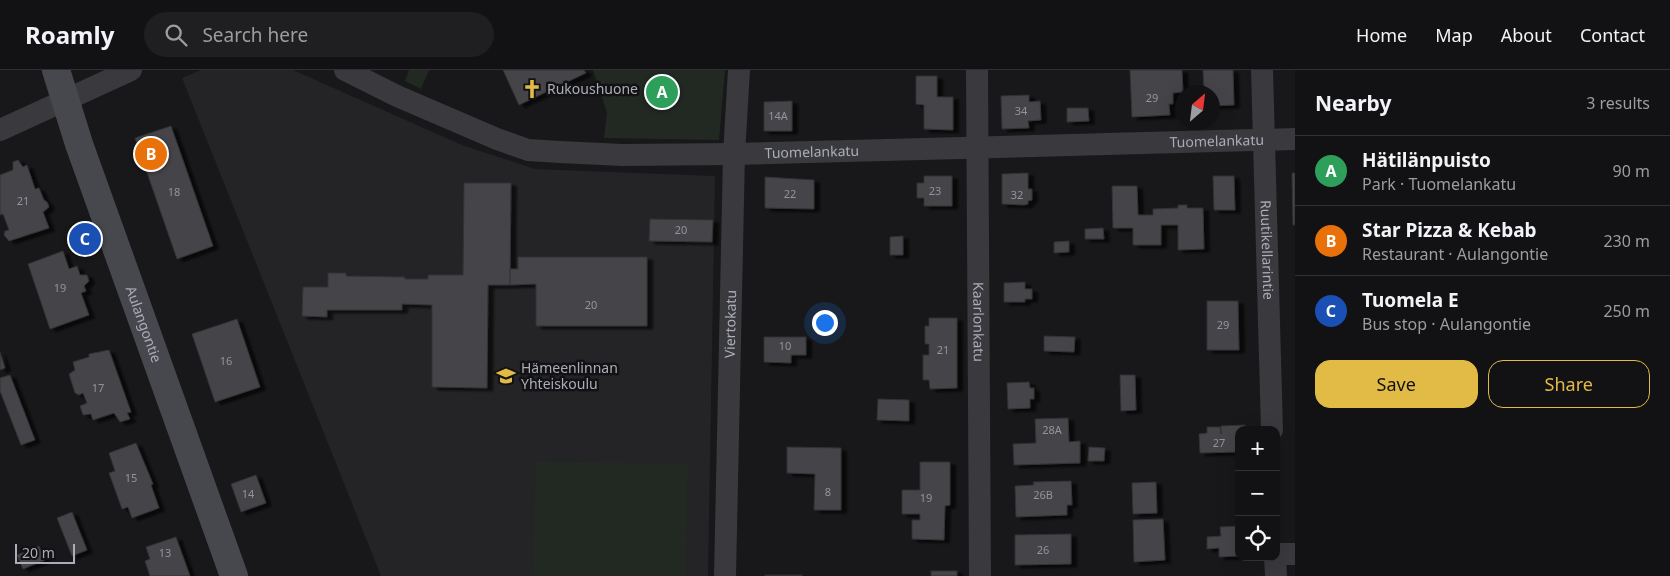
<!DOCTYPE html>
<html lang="en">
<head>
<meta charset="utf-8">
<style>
	body { margin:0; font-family:"Noto Sans",sans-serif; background:#1f1f21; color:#f1f3f6 }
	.controls { position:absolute; right:15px; bottom:15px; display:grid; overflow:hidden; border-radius:10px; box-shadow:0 5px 20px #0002 }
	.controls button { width:45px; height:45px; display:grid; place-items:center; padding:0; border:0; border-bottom:1px solid #313133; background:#121113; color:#f1f3f6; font:25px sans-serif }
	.compass { position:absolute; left:1175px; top:15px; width:45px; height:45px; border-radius:50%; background:#121113; box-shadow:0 5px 20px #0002; rotate:28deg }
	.scale { position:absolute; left:15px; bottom:12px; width:60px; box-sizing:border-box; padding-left:5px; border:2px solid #abaeb8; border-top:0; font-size:14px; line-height:18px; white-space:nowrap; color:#abaeb8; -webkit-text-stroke:4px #121214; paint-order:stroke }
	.you { position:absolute; left:824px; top:252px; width:18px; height:18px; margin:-12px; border:4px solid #fff; border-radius:50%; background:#1a73e8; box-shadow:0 0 0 8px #1a73e833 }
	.badge { display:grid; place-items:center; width:32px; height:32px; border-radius:50%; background:#e2bb47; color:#fff; font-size:16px; font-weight:700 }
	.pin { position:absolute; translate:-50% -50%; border:2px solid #fff; box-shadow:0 1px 5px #0006 }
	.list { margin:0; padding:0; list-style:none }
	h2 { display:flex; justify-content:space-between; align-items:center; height:65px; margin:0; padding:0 20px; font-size:21px }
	h2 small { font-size:16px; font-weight:400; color:#9c9da0 }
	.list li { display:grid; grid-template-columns:32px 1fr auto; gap:15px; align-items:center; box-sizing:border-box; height:70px; padding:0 20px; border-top:1px solid #313133 }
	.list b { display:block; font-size:19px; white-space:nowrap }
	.list p { margin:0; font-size:16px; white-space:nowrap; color:#9c9da0 }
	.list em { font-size:16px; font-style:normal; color:#9c9da0 }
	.actions { display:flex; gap:10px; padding:15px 20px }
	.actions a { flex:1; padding:11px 0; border:1px solid #e2bb47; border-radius:15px; text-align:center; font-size:18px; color:#e2bb47 }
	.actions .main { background:#e2bb47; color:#111 }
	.icon { flex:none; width:28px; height:28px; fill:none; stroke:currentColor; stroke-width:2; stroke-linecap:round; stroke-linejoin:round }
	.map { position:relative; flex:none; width:1295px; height:506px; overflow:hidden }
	header { display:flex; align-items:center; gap:30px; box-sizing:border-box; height:70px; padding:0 25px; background:#121113; border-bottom:1px solid #313133 }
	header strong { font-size:24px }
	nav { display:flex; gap:28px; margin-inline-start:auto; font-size:18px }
	.search { width:350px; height:45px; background:#1f1f21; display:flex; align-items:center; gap:12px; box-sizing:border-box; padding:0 18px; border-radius:28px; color:#9c9da0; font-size:19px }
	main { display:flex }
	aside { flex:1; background:#121113 }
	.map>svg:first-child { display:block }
	.built { fill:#242326 }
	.green { fill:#222923 }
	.building { fill:#454449; stroke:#323235; filter:url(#shadow) }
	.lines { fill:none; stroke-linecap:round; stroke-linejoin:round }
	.street { stroke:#39393e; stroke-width:22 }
	.secondary { stroke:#47484e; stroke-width:28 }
	.labels { text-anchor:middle; stroke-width:5; stroke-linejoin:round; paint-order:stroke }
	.number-label { font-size:11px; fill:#92949c }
	.poi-label { font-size:14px; fill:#abaeb8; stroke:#121214; text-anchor:start }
	.street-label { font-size:14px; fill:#abaeb8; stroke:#121214 }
</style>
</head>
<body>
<header>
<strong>Roamly</strong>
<div class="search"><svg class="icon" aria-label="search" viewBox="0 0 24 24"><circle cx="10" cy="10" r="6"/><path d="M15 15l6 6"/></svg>Search here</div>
<nav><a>Home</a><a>Map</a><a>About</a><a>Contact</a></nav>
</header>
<main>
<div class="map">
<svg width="1295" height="506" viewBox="0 0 1295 506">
	<defs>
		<filter id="shadow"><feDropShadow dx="5.5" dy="3" stdDeviation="1" flood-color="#0009"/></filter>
	</defs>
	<rect width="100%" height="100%" fill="#181719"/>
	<polygon class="built" points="201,0 293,0 462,75 535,99 715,106 708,506 381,506 182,8"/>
	<g class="green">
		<polygon points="409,0 429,0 421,19 405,11"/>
		<polygon points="593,0 725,0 719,70 604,68 607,43"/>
		<polygon points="536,391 688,394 685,506 532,506"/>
	</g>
	<g class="building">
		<polygon points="503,0 584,0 586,3 519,35"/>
		<polygon points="1130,0 1182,0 1183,22 1173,23 1173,34 1169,34 1170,45 1132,47"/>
		<polygon points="1203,0 1233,0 1234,35 1212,36 1212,22 1204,22"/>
		<polygon points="916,6 937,6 937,27 953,27 953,60 924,59 924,35 916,34"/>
		<polygon points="1029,25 1029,32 1040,31 1041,50 1028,51 1029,58 1002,59 1001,26"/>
		<polygon points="792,31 792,61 764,61 764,32"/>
		<polygon points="1067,38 1088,38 1089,51 1067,52"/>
		<polygon points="171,56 213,176 177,189 135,68"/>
		<polygon points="18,90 23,97 27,95 35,119 39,118 44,130 47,132 49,137 43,142 49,158 9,171 4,165 5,161 9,160 3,144 0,145 0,105 13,100 13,92"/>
		<polygon points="1028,103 1028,119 1032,119 1032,130 1028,131 1028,134 1024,135 1002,134 1002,104"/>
		<polygon points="1292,103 1295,103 1295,155 1293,155"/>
		<polygon points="924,106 952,106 952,136 924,136 924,128 917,128 917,113 924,113"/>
		<polygon points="1213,106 1234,106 1235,140 1214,140"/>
		<polygon points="765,107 814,110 814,139 765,138"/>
		<polygon points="464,113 511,113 510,215 488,215 487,318 432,317 432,235 402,234 402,240 327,240 327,247 302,246 303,217 328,217 328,203 346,203 346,206 405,207 405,209 428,209 428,205 463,205"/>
		<polygon points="1112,116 1137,116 1138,145 1153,145 1153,139 1178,138 1178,135 1187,135 1187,138 1203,138 1204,179 1178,180 1178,155 1161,155 1161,175 1133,175 1133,158 1113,158"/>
		<polygon points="650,149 713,150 712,172 649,171"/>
		<polygon points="1103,158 1104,169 1085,169 1085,159"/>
		<polygon points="903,166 903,185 890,185 890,167"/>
		<polygon points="1069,171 1069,182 1054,183 1054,172"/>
		<polygon points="63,181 69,199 77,196 80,205 87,205 89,211 84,216 86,221 81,223 89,245 50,259 28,194"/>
		<polygon points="518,187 647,187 647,256 536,256 536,214 510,215 510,199 518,199"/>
		<polygon points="1025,212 1025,219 1032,219 1032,229 1025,229 1025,232 1004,232 1004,213"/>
		<polygon points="1207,231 1238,231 1239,280 1207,280"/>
		<polygon points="929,248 957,248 957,318 930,319 929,310 923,310 923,285 929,285 929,274 925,274 925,256 929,256"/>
		<polygon points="237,249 260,317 215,332 192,264"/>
		<polygon points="1044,266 1075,267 1074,282 1044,281"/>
		<polygon points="764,267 806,267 806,285 791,285 791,293 764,292"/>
		<polygon points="109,280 131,342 127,343 130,349 120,352 114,343 93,350 91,344 83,345 80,336 87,333 83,323 79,325 75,323 69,304 75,300 73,292 89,287 89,284"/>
		<polygon points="0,282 5,298 0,300"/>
		<polygon points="10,305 35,370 21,375 0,321 0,308"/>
		<polygon points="1120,305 1135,305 1136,340 1121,341"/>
		<polygon points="1029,312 1030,318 1034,318 1034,329 1030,329 1030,338 1008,339 1007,313"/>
		<polygon points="878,329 909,330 909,351 877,350"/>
		<polygon points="1068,348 1069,372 1080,371 1080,393 1014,395 1013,374 1036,373 1035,349"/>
		<polygon points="1245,355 1245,360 1239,360 1239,382 1200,383 1199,364 1207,363 1207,357 1220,357 1221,364 1221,356"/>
		<polygon points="136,373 153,414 151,415 159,438 132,448 128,437 122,439 109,403 115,401 109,383"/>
		<polygon points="787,377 841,378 841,440 814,440 815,404 787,403"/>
		<polygon points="1089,377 1105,378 1104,391 1088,391"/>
		<polygon points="920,392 950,392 950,435 945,436 944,470 912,469 912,450 920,450 920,444 902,444 902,420 920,420"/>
		<polygon points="256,405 266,433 241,442 231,414"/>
		<polygon points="1071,411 1072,435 1067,435 1067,445 1016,447 1015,416 1034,415 1033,412"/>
		<polygon points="1156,412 1157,443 1133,444 1132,413"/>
		<polygon points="72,442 87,480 72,486 57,448"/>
		<polygon points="1163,449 1165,490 1134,492 1133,450"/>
		<polygon points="1239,456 1239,486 1219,487 1219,478 1207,479 1207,467 1221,466 1220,457"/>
		<polygon points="1071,464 1071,494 1015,495 1015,465"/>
		<polygon points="176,467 190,506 150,506 145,491 150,489 146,477"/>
		<polygon points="39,476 45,490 23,499 17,485"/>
		<rect x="931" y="501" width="26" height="5"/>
		<rect x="765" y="505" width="37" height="1"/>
	</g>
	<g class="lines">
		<g class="street">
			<path id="s1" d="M345,0L397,26L497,69L528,80L560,82L622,85L734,84L1295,69"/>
			<path id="s2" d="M977,0L980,506"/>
			<path id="s3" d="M1262,0L1272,360"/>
			<polyline points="0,60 131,0"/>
			<polyline points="1276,484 1295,484"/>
			<polyline points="1275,487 1276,506"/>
			<path id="s4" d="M725,506L734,84L739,0"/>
		</g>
		<path class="secondary" id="s5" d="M56,0L79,74L234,506"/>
	</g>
	<defs>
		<g id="church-bare" transform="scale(1.5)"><path d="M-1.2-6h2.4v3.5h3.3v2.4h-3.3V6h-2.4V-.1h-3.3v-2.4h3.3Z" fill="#e2bb47" stroke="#121214" stroke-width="2.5" paint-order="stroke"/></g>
		<g id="school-bare" transform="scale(1.5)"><path d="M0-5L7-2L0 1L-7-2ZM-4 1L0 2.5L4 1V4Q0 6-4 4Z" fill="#e2bb47" stroke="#121214" stroke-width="2.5" paint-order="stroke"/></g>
	</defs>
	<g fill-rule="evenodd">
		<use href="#church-bare" x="532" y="19"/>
		<use href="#school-bare" x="506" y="306"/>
	</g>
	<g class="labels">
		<g class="number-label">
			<text x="1152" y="32">29</text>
			<text x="1021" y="45">34</text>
			<text x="778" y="50">14A</text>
			<text x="935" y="125">23</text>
			<text x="174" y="126">18</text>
			<text x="790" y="128">22</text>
			<text x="1017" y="129">32</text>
			<text x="23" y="135">21</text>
			<text x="681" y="164">20</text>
			<text x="60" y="222">19</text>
			<text x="591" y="239">20</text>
			<text x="1223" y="259">29</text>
			<text x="785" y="280">10</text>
			<text x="943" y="284">21</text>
			<text x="226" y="295">16</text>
			<text x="98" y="322">17</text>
			<text x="1052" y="364">28A</text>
			<text x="1219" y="377">27</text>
			<text x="131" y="412">15</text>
			<text x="828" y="426">8</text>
			<text x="248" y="428">14</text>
			<text x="1043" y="429">26B</text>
			<text x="926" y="432">19</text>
			<text x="1043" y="484">26</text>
			<text x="165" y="487">13</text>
		</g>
		<g class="poi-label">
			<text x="547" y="24">Rukoushuone</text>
			<text x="521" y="303">Hämeenlinnan<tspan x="521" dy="16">Yhteiskoulu</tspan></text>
		</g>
		<g class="street-label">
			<text dy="5" stroke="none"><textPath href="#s1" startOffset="889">Tuomelankatu</textPath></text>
			<text dy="5" stroke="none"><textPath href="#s1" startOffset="484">Tuomelankatu</textPath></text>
			<text dy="5" stroke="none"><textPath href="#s3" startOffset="180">Ruutikellarintie</textPath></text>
			<text dy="5" stroke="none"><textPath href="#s4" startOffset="252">Viertokatu</textPath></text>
			<text dy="5" stroke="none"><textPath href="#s2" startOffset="252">Kaarlonkatu</textPath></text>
			<text dy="5" stroke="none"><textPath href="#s5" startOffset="269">Aulangontie</textPath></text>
		</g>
	</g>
</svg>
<div class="controls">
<button>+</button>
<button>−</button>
<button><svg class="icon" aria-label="locate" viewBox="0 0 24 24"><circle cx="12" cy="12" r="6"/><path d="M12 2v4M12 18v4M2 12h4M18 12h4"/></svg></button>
</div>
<svg class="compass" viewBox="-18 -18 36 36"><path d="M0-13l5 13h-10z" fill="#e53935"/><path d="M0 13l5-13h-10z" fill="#9c9da0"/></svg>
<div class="scale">20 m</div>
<div class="you"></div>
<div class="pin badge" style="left:662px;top:22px;background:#2e9e5b">A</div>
<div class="pin badge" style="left:151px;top:84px;background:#e8710a">B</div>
<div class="pin badge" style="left:85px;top:169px;background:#1a4fb4">C</div>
</div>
<aside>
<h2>Nearby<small>3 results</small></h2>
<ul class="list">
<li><span class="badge" style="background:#2e9e5b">A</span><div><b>Hätilänpuisto</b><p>Park · Tuomelankatu</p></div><em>90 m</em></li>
<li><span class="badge" style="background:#e8710a">B</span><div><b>Star Pizza &amp; Kebab</b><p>Restaurant · Aulangontie</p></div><em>230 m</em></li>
<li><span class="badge" style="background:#1a4fb4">C</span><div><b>Tuomela E</b><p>Bus stop · Aulangontie</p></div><em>250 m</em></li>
</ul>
<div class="actions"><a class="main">Save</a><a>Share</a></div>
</aside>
</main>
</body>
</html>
